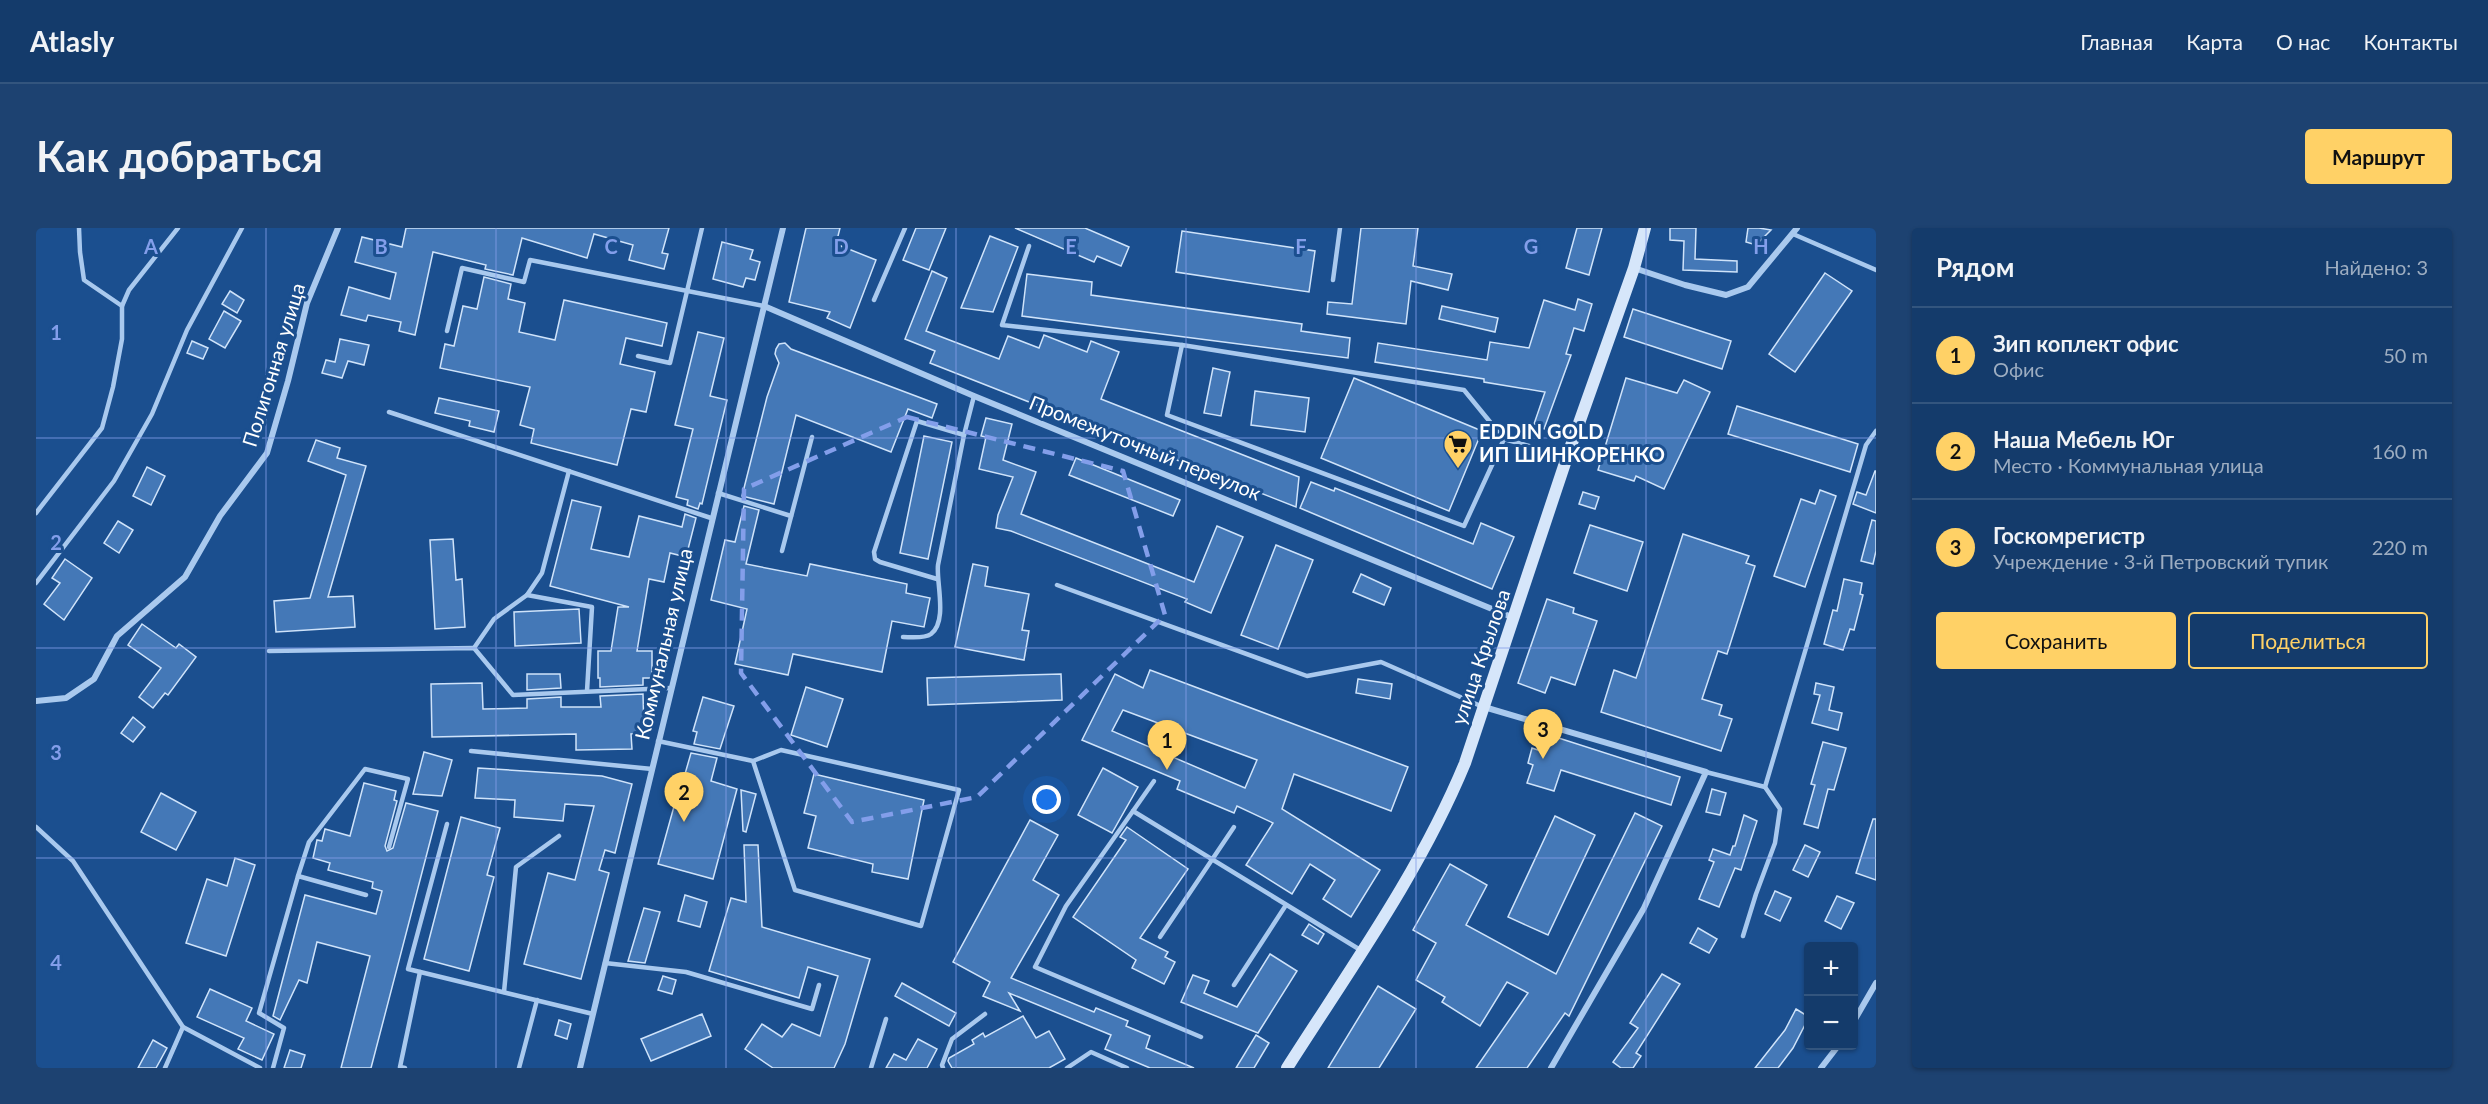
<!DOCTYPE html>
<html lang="ru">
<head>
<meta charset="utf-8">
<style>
	body { margin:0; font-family:Lato,sans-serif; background:#1d4271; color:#f1f3f6 }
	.controls { position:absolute; right:18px; bottom:18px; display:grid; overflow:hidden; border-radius:6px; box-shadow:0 2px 4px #0004 }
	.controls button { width:54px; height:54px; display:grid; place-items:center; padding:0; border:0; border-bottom:2px solid #33557e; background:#143b6b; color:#f1f3f6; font:30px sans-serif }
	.you { position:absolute; left:1011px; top:572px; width:21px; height:21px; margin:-15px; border:4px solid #fff; border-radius:50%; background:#1a73e8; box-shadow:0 0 0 9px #1a73e833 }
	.badge { display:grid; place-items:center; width:39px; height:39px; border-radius:50%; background:#ffd166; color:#111; font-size:20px; font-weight:700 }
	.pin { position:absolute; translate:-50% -50px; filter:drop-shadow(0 2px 3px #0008) }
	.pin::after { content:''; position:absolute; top:32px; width:21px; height:18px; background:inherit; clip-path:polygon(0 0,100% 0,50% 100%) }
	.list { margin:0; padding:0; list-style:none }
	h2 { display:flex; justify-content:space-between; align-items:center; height:78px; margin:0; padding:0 24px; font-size:26px }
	h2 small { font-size:20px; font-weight:400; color:#9dadc1 }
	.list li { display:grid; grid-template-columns:39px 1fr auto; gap:18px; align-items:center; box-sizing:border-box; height:96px; padding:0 24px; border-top:2px solid #33557e }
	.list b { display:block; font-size:22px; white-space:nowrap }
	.list p { margin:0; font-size:20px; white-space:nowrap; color:#9dadc1 }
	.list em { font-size:20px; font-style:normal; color:#9dadc1 }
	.actions { display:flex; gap:12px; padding:18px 24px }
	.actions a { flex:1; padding:14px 0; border:2px solid #ffd166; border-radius:6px; text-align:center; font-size:21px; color:#ffd166 }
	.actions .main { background:#ffd166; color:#111 }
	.map { position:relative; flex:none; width:1840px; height:840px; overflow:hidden; border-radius:6px }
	header { display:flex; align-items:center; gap:36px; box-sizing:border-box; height:84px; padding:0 30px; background:#143b6b; border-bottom:2px solid #33557e }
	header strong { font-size:28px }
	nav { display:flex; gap:33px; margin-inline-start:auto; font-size:21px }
	.intro { display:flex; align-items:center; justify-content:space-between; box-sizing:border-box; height:144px; padding:0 36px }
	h1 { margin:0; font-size:42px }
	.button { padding:15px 27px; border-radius:6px; background:#ffd166; color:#111; font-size:21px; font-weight:700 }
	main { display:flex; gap:36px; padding:0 36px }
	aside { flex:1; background:#143b6b; border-radius:6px; box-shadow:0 2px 4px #0004 }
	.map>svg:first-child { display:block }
	.building { fill:#4478b7; stroke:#cfe3fa; stroke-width:1.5; fill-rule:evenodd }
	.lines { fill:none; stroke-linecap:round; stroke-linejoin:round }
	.lane { stroke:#a9c9ee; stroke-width:4.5 }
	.street { stroke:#a9c9ee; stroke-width:6 }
	.secondary { stroke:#d6e6fa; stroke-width:12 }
	.marked { fill:none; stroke:#839eea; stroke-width:4.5; stroke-dasharray:12 8; stroke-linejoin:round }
	.grid { fill:none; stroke:#839eea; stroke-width:1.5; stroke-opacity:0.55 }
	.labels { text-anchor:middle; stroke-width:6; stroke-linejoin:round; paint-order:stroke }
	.street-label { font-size:20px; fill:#fff; stroke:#1b4f8f }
	.poi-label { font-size:20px; font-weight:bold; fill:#fff; stroke:#1b4f8f; text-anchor:start }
	.grid-label { font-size:20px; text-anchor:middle; font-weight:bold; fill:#839eea; stroke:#1b4f8f; stroke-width:6; stroke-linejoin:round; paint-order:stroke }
</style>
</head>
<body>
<header>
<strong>Atlasly</strong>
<nav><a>Главная</a><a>Карта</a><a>О нас</a><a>Контакты</a></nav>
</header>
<div class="intro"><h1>Как добраться</h1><a class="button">Маршрут</a></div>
<main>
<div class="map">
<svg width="1840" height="840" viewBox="0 0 1840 840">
	<rect width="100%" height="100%" fill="#1b4f8f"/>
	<g class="building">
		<polygon points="370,0 633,0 626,25 632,26 628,41 593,32 597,17 558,6 551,30 486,10 477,47 449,41 450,37 397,24 379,107 363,103 365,94 332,87 330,93 305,87 313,59 354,71 360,45 319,34 326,9 366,19"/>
		<polygon points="770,0 804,0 800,16 840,32 814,100 791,90 794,84 753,74"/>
		<polygon points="880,0 910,0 893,42 867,32"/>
		<polygon points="979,0 1049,0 1093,19 1085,38 1061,28 1058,34"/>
		<polygon points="1325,0 1382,0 1377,38 1416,46 1412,62 1375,53 1370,96 1291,86 1292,74 1316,76"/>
		<polygon points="1541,0 1566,0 1553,47 1530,40"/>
		<polygon points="1634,0 1660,0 1659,31 1701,33 1701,44 1647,42 1648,13 1634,12"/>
		<polygon points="1712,0 1723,0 1735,2 1720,17 1710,14"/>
		<polygon points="1146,3 1279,23 1273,64 1140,44"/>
		<polygon points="954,8 982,19 957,84 925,80"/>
		<polygon points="686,14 717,22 714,31 724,34 719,52 710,50 707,59 677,51"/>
		<polygon points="896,43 911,50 890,103 963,131 972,108 1003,120 1008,107 1051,124 1055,113 1083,124 1065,171 1263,249 1260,279 894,135 899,123 869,111"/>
		<polygon points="1789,45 1816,63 1759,144 1733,126"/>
		<polygon points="991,46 1056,54 1055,67 1266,96 1265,103 1314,110 1312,130 986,88"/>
		<polygon points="448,49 475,56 472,71 489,75 483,104 519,112 528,72 631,95 626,118 590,110 584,136 619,144 610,184 595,181 581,237 495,215 498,201 484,197 494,159 404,140 409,116 418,118 427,78 441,81"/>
		<polygon points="194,63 208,72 201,85 186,76"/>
		<polygon points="1542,71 1556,76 1548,103 1538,100 1530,126 1535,127 1508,201 1498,196 1509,164 1448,154 1448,151 1339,134 1342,115 1451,132 1454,114 1493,120 1508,72 1539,82"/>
		<polygon points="1406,78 1462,90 1459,104 1403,91"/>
		<polygon points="1597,81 1695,113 1686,141 1588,109"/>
		<polygon points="188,83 205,93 189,120 173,111"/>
		<polygon points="662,104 688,110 674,168 691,172 666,276 664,275 662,281 651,277 652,272 640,269 657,201 639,197"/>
		<polygon points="304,111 333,117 328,137 312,133 306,150 286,145 290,132 299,134"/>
		<polygon points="156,113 172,120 167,131 151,125"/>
		<polygon points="749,115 755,121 901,176 896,190 872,181 855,224 760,187 738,276 706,268 731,169 743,135 739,126 740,121 743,116"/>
		<polygon points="1177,140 1194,144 1185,188 1168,185"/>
		<polygon points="1318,150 1446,203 1413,283 1285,230"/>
		<polygon points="1590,150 1641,165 1648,152 1674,164 1628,261 1600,248 1598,253 1562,242"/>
		<polygon points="1219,163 1273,170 1269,204 1215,197"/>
		<polygon points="403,170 463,183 458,204 433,198 434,193 399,185"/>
		<polygon points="1701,178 1822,216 1814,244 1692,206"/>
		<polygon points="950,190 976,196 967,232 1000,244 985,286 1158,354 1181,298 1207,309 1175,385 1149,374 1151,371 975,303 960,300 962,287 977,249 943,241 950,209 945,208"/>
		<polygon points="888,208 916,214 892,331 864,325"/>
		<polygon points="280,212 304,220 301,230 330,238 292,369 317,368 319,399 240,404 238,373 274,370 310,247 272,233"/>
		<polygon points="1040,230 1144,272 1137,288 1033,247"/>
		<polygon points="111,239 129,248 115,277 97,268"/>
		<polygon points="1839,243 1840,243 1840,285 1817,276 1821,264 1830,267"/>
		<polygon points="1275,254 1298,263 1299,260 1437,316 1445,295 1478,309 1456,361 1264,280"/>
		<polygon points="1784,262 1800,268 1769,359 1738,348 1765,271 1779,276"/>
		<polygon points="1547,264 1563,269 1559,281 1543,276"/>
		<polygon points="536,272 565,279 555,321 593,329 603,288 646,299 649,286 660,290 650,329 634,325 628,354 613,351 601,423 616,423 616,450 607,450 607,457 564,459 564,450 562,450 562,423 575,423 582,379 593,379 514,358"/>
		<polygon points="708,278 723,282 710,336 771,348 774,336 871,356 870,365 894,370 888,399 856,393 846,444 757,426 752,447 699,436 711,381 675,372 689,312 699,314"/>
		<polygon points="1836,292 1840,293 1840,323 1837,336 1825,333"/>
		<polygon points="82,293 97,302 83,325 68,315"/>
		<polygon points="1554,297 1607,314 1591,363 1538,345"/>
		<polygon points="1647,306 1713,328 1710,335 1719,338 1691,426 1682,423 1666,471 1686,477 1683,487 1696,491 1685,523 1565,484 1578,442 1600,450"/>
		<polygon points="417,311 420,352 426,351 429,399 399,401 394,312"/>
		<polygon points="1240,317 1277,332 1242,421 1205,407"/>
		<polygon points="29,331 56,350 28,392 8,376 24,355 16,350"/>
		<polygon points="937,336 952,339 949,358 993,366 986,402 993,403 988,432 919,419"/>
		<polygon points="1325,346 1355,360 1348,377 1317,364"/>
		<polygon points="1808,351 1826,355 1824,366 1827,367 1818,402 1814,401 1807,422 1788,416 1797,382 1801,383"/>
		<polygon points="1511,371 1538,380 1537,385 1561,393 1539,457 1515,449 1509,465 1482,455"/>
		<polygon points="543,381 545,415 479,418 478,384"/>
		<polygon points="106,396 140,420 143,416 160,429 132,467 129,465 117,480 103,469 125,440 92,417"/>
		<path d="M1114,442L1372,539L1355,583L1258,546L1246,581L1344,642L1315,689L1287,671L1299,652L1274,636L1256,666L1210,637L1237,595L1201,578L1198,585L1141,561L1144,553L1046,512L1079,446L1107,460ZM1087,482L1221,532L1209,560L1076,503Z"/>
		<polygon points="491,446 524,446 525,460 491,462"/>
		<polygon points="1025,446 1026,472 892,477 891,450"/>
		<polygon points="1322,451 1356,456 1354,471 1320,465"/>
		<polygon points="446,455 447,481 491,480 491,471 525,469 525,479 565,479 564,468 607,466 608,505 595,506 596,521 540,522 540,506 396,509 395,456"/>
		<polygon points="1780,455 1798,459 1793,482 1806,485 1802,502 1776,495 1784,467 1778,466"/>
		<polygon points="770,459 807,471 791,519 755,507"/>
		<polygon points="667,469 698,478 684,521 658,516 661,504 657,503"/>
		<polygon points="97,489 109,499 97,514 85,505"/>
		<polygon points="1507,505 1644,549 1635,577 1525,542 1518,563 1491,555 1497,537 1492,535 1496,520 1502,522"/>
		<polygon points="1787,514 1810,520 1798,562 1792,561 1782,600 1768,596 1779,557 1775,556"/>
		<polygon points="388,524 416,532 406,568 377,566"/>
		<polygon points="655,525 681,530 675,553 701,561 677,651 622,636 647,546 649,546"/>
		<polygon points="442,540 566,548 596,556 579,625 569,622 563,642 573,645 545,751 488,736 512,645 539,652 558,578 529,576 527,593 478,589 479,572 439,570"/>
		<polygon points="1067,540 1102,559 1076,605 1042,587"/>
		<polygon points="778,546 888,572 872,651 836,644 837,636 772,620 780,588 768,585"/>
		<polygon points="328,555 360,563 358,572 361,573 349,618 351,623 357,620 370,575 402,583 335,840 305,840 334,728 281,714 271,755 263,752 244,792 237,788 269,667 340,686 346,663 336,660 337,654 292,642 294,635 277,630 281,612 286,613 289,601 314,608"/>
		<polygon points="1676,561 1690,565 1684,587 1670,584"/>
		<polygon points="705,562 720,566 710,604 707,603"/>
		<polygon points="125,565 160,584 140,622 105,604"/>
		<polygon points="1599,585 1626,598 1533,788 1529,785 1491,840 1440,840 1492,765 1471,754 1444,798 1406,774 1409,769 1380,752 1400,715 1377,702 1414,636 1451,657 1430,697 1520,746"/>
		<polygon points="1708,587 1721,593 1705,642 1699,640 1683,679 1663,671 1678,634 1673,632 1677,621 1694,627 1697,618 1699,618"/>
		<polygon points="1519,588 1559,607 1512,707 1472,689"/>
		<polygon points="425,589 464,600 451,647 458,649 433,743 388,731"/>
		<polygon points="1837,591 1840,591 1840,652 1820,645"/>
		<polygon points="994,592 1022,607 997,652 1023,667 975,750 1058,784 1060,780 1092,793 1090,798 1114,808 1110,820 1158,840 1114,840 1069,821 1075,807 973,765 984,783 947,768 954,754 917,734"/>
		<polygon points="1091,599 1152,641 1104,710 1132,724 1129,729 1139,734 1128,756 1096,740 1100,732 1037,689 1090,612 1084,609"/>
		<polygon points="708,617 722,617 726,699 834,731 809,816 798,840 737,840 709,821 726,796 746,809 756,796 784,808 802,748 772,739 763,770 673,743 695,670 710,674"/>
		<polygon points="1769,617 1784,624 1772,649 1757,642"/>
		<polygon points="199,630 219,637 190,728 150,715 171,651 191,658"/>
		<polygon points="1739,663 1755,670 1744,693 1729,686"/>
		<polygon points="649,667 671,674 664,699 642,693"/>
		<polygon points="1801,668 1818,675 1805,701 1789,693"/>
		<polygon points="608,680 624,684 609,735 592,733"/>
		<polygon points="1273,696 1288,706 1282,716 1266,707"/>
		<polygon points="1662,700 1681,711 1673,725 1654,715"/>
		<polygon points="1234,726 1261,743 1222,805 1145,774 1157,747 1173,753 1168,765 1201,779"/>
		<polygon points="1626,746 1644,756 1600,825 1605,828 1597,840 1585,840 1577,834 1602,800 1594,795"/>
		<polygon points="627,748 640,752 636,766 622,762"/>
		<polygon points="866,755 920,785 913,798 859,768"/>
		<polygon points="1342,758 1380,781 1343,840 1292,840"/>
		<polygon points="174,761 216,780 210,793 238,806 226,832 202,821 208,810 161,789"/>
		<polygon points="1760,781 1773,789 1757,820 1742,840 1719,840 1749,802"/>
		<polygon points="666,786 675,808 615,833 605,811"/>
		<polygon points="987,788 1000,810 1013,803 1029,831 1013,840 916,840 912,833 913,830 938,816 936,812 947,805 949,809"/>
		<polygon points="523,792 535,796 531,811 519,807"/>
		<polygon points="1220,807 1233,815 1218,840 1200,840"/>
		<polygon points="882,811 901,821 891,840 850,840 858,826 870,832"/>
		<polygon points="117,812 131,820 120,840 102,840"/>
		<polygon points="254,822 269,827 265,840 248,840"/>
	</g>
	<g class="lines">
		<g class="lane">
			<polyline points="43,0 44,24 48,52 86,78"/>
			<polyline points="1757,6 1840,42"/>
			<polyline points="993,18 966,97 1146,117 1428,162 1468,211"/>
			<polyline points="1297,52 1304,0"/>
			<polyline points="838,72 869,0"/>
			<polyline points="411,103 426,40 488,54 494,32 728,78"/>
			<polyline points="1146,117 1131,187 1428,298 1468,211 1529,228"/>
			<polyline points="602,128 634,135 666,0"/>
			<polyline points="353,184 675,290"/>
			<polyline points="682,265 755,288"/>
			<polyline points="0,285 66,200 77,159 86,111 86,78 93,62 142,0"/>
			<polyline points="746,323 776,209"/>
			<polyline points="901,351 844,334 839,331 838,324 881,193 928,207"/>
			<polyline points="0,355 78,253 116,186 151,102 206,0"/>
			<polyline points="1021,357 1271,448 1345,434 1447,479"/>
			<polyline points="491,367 556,379 551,463"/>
			<path d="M867,409C874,409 888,411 895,406C912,393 900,354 902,337L928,207L938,168"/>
			<polyline points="438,420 458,391 491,367 506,345 533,243"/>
			<polyline points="233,423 438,420 477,467 635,460"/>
			<polyline points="622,513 717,533 745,522 923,562 885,698 759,662 717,533"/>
			<polyline points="435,523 616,541"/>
			<polyline points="1670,544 1729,559 1830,217 1840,203"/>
			<polyline points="1097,583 1118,553"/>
			<polyline points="411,596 372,741 557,786"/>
			<polyline points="0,599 37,633 147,799 224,840"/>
			<polyline points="262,648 273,614 329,541 372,551 353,619"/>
			<polyline points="1707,708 1720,666 1739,615 1744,581 1729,559"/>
			<polyline points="1124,709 1198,599"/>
			<polyline points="569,735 650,744 776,781 783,757"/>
			<polyline points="1198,757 1250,677"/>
			<polyline points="468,764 480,639 523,608"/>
			<polyline points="1165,809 999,739 1030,678 1097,583 1326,723"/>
			<polyline points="129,840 147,799"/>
			<polyline points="237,840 248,800 223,785 262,648 330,667"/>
			<polyline points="369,840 364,839 384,744"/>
			<polyline points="483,840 501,772"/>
			<polyline points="835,840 850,791"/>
			<polyline points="907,840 906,837 916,811 949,786"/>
			<polyline points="1031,840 1055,824 1091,840"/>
		</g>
		<g class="street">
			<polyline points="1598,40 1649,57 1690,67 1712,59 1761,0"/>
			<polyline points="728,78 938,168 1478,390"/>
			<polyline points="0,473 30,470 58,451 81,408 149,349 184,288 231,225 252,153 271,75 302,0"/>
			<polyline points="1448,479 1670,544 1608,680 1515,840"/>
			<polyline points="1818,793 1840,755"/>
			<polyline points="544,840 747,0"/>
			<polyline points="1785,840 1802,818"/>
		</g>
		<path class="secondary" d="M1251,840C1314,741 1384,644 1429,535L1531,229L1598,40L1609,0"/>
	</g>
	<path class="marked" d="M871,189L1087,243L1129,387L941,569L816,594L705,445L708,261Z"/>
	<path class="grid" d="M230,0V840M460,0V840M690,0V840M920,0V840M1150,0V840M1380,0V840M1610,0V840M0,210H1840M0,420H1840M0,630H1840"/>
	<defs>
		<g id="supermarket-pin" transform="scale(1.5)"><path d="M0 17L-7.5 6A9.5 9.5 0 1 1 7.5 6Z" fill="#ffd166" stroke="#1b4f8f"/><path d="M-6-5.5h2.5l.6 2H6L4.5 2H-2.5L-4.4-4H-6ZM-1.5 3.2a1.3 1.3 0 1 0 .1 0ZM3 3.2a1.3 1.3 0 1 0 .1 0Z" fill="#111"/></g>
	</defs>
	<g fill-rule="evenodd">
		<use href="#supermarket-pin" x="1422" y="216"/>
	</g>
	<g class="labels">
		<g class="street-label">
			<text transform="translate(238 137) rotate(-73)" y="7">Полигонная улица</text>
			<text transform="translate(1109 220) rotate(22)" y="7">Промежуточный переулок</text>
			<text transform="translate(628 416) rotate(-77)" y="7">Коммунальная улица</text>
			<text transform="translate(1445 429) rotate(-71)" y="7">улица Крылова</text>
		</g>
		<g class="poi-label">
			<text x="1443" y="211">EDDIN GOLD<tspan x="1443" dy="23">ИП ШИНКОРЕНКО</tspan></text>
		</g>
	</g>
	<g class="grid-label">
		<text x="115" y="26">A</text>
		<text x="345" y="26">B</text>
		<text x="575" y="26">C</text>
		<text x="805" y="26">D</text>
		<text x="1035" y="26">E</text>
		<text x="1265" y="26">F</text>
		<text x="1495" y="26">G</text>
		<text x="1725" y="26">H</text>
		<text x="20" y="112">1</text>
		<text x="20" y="322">2</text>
		<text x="20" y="532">3</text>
		<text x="20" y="742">4</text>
	</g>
</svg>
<div class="controls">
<button>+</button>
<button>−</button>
</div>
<div class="you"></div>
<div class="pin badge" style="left:1131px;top:542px">1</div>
<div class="pin badge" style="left:648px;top:594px">2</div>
<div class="pin badge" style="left:1507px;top:531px">3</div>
</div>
<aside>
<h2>Рядом<small>Найдено: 3</small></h2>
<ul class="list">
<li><span class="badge">1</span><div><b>Зип коплект офис</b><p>Офис</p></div><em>50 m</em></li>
<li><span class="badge">2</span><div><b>Наша Мебель Юг</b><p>Место · Коммунальная улица</p></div><em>160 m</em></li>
<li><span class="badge">3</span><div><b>Госкомрегистр</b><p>Учреждение · 3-й Петровский тупик</p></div><em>220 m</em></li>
</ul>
<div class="actions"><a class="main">Сохранить</a><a>Поделиться</a></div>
</aside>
</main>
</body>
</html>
